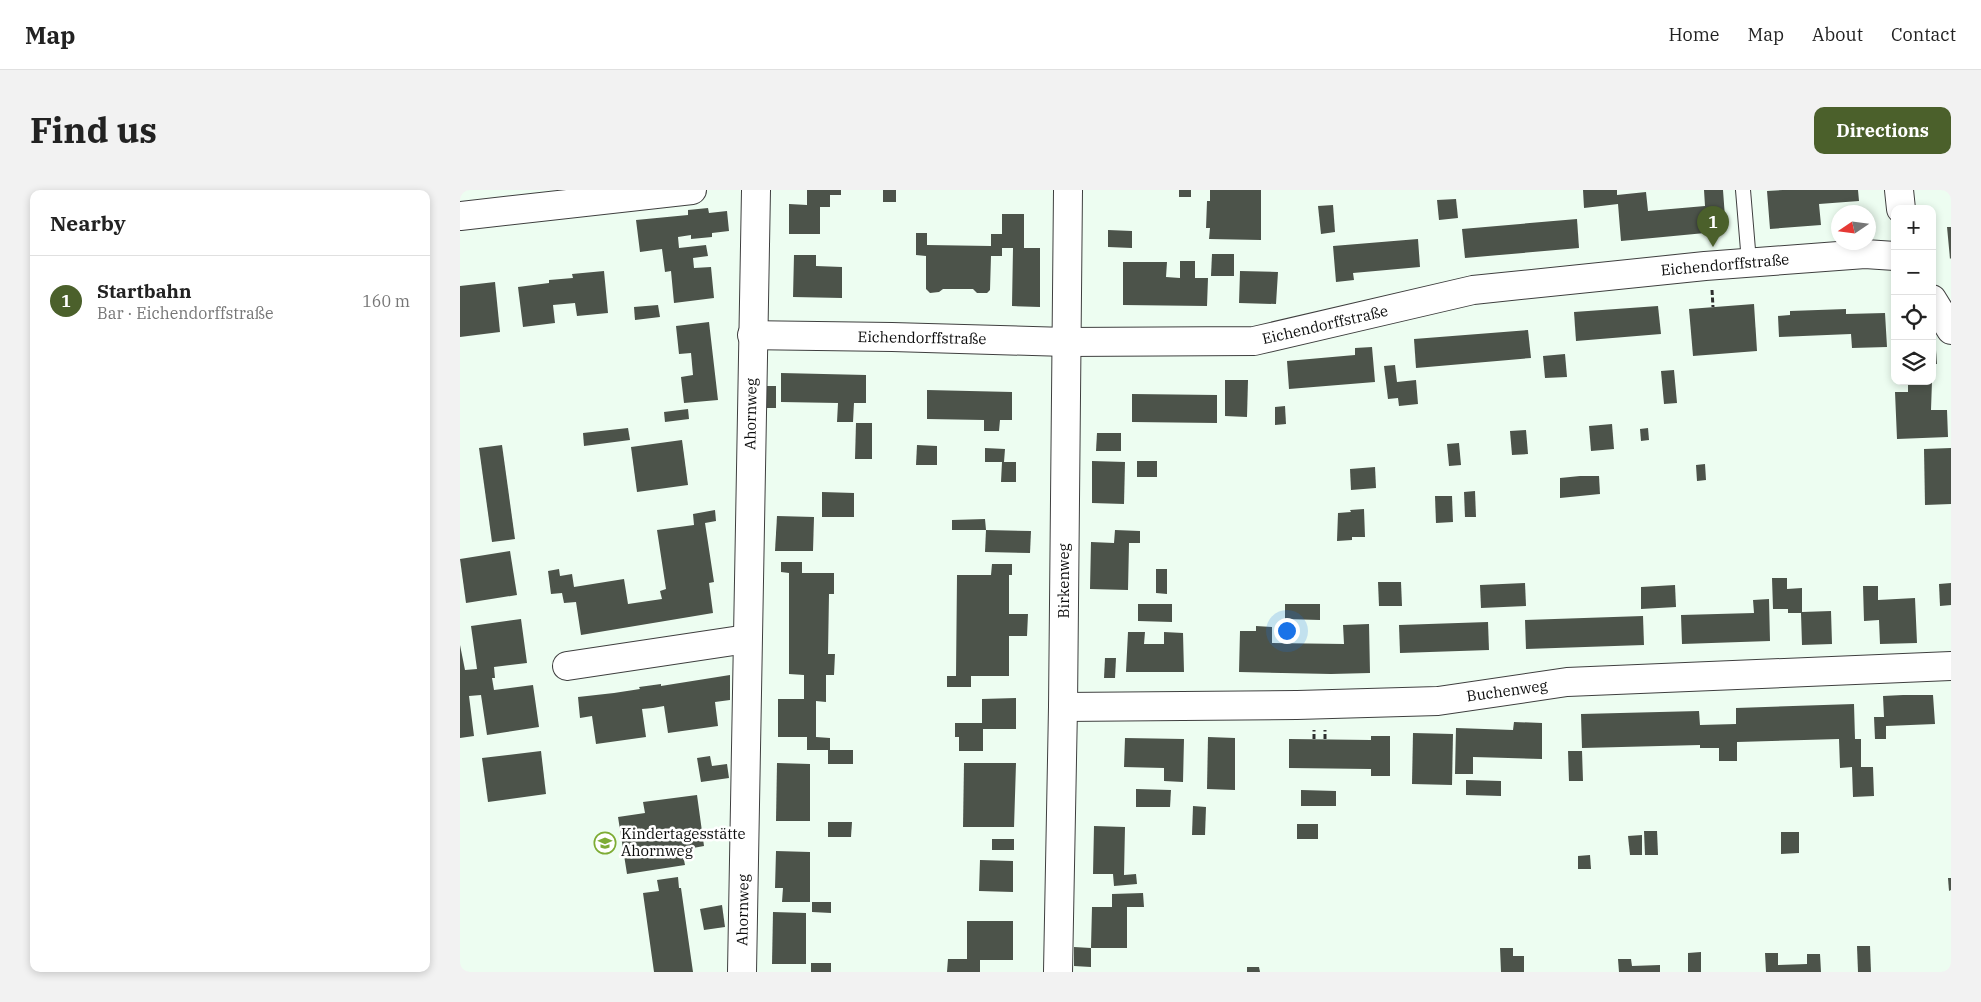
<!DOCTYPE html>
<html lang="en">
<head>
<meta charset="utf-8">
<style>
	body { margin:0; font-family:"IBM Plex Serif",serif; background:#f2f2f2; color:#222 }
	.controls { position:absolute; right:15px; top:15px; display:grid; overflow:hidden; border-radius:10px; box-shadow:0 2px 8px #0003 }
	.controls button { width:45px; height:45px; display:grid; place-items:center; padding:0; border:0; border-bottom:1px solid #e0e0e0; background:#fff; color:#222; font:25px sans-serif }
	.compass { position:absolute; left:1371px; top:15px; width:45px; height:45px; border-radius:50%; background:#fff; box-shadow:0 2px 8px #0003; rotate:257deg }
	.you { position:absolute; left:826px; top:440px; width:18px; height:18px; margin:-12px; border:4px solid #fff; border-radius:50%; background:#1a73e8; box-shadow:0 0 0 8px #1a73e833 }
	.badge { display:grid; place-items:center; width:32px; height:32px; border-radius:50%; background:#4b602b; color:#fff; font-size:16px; font-weight:700 }
	.pin { position:absolute; translate:-50% -41px; filter:drop-shadow(0 1px 2px #0008) }
	.pin::after { content:''; position:absolute; top:26px; width:18px; height:15px; background:inherit; clip-path:polygon(0 0,100% 0,50% 100%) }
	.list { margin:0; padding:0; list-style:none }
	h2 { display:flex; justify-content:space-between; align-items:center; height:65px; margin:0; padding:0 20px; font-size:21px }
	h2 small { font-size:16px; font-weight:400; color:#767676 }
	.list li { display:grid; grid-template-columns:32px 1fr auto; gap:15px; align-items:center; box-sizing:border-box; height:90px; padding:0 20px; border-top:1px solid #e0e0e0 }
	.list b { display:block; font-size:19px; white-space:nowrap }
	.list p { margin:0; font-size:16px; white-space:nowrap; color:#767676 }
	.list em { font-size:16px; font-style:normal; color:#767676 }
	.icon { flex:none; width:28px; height:28px; fill:none; stroke:currentColor; stroke-width:2; stroke-linecap:round; stroke-linejoin:round }
	.map { position:relative; flex:none; width:1491px; height:782px; overflow:hidden; border-radius:10px }
	header { display:flex; align-items:center; gap:30px; box-sizing:border-box; height:70px; padding:0 25px; background:#fff; border-bottom:1px solid #e0e0e0 }
	header strong { font-size:24px }
	nav { display:flex; gap:28px; margin-inline-start:auto; font-size:18px }
	.intro { display:flex; align-items:center; justify-content:space-between; box-sizing:border-box; height:120px; padding:0 30px }
	h1 { margin:0; font-size:35px }
	.button { padding:12px 22px; border-radius:10px; background:#4b602b; color:#fff; font-size:18px; font-weight:700 }
	main { display:flex; gap:30px; padding:0 30px }
	aside { flex:1; background:#fff; border-radius:10px; box-shadow:0 2px 8px #0003 }
	.map>svg:first-child { display:block }
	.building { fill:#4c534a }
	.lines { fill:none; stroke-linecap:round; stroke-linejoin:round }
	.service-casing { stroke:#3f3f3f; stroke-width:16 }
	.minor-casing { stroke:#3f3f3f; stroke-width:30 }
	.path { stroke:#2e2e2e; stroke-width:3; stroke-dasharray:5 2.5; stroke-linecap:butt }
	.service { stroke:#fff; stroke-width:14 }
	.minor { stroke:#fff; stroke-width:28 }
	.labels { text-anchor:middle; stroke-width:5; stroke-linejoin:round; paint-order:stroke }
	.street-label { font-size:15px; fill:#0c0c0c; stroke:#fff }
	.poi-label { font-size:15px; fill:#0c0c0c; stroke:#fff; text-anchor:start }
</style>
</head>
<body>
<header>
<strong>Map</strong>
<nav><a>Home</a><a>Map</a><a>About</a><a>Contact</a></nav>
</header>
<div class="intro"><h1>Find us</h1><a class="button">Directions</a></div>
<main>
<aside>
<h2>Nearby<small></small></h2>
<ul class="list">
<li><span class="badge">1</span><div><b>Startbahn</b><p>Bar · Eichendorffstraße</p></div><em>160 m</em></li>
</ul>
</aside>
<div class="map">
<svg width="1491" height="782" viewBox="0 0 1491 782">
	<rect width="100%" height="100%" fill="#edfdf1"/>
	<g class="building">
		<polygon points="347,0 381,0 381,5 370,5 370,17 360,17 360,44 329,44 329,14 347,15"/>
		<rect x="423" y="0" width="13" height="12"/>
		<rect x="719" y="0" width="12" height="7"/>
		<polygon points="750,0 801,0 801,50 749,49 750,38 746,38 747,11 750,11"/>
		<polygon points="1123,0 1157,0 1157,5 1186,2 1188,21 1245,16 1244,0 1263,0 1266,41 1161,51 1158,14 1124,18"/>
		<polygon points="1323,0 1398,0 1399,11 1359,14 1361,35 1310,39 1307,1"/>
		<polygon points="996,9 998,28 979,30 977,10"/>
		<polygon points="873,15 875,42 861,44 858,16"/>
		<polygon points="248,18 249,23 267,21 269,41 252,43 252,47 231,49 231,45 218,47 219,58 246,55 248,66 233,68 234,78 251,77 254,108 214,113 211,81 205,82 202,59 180,62 176,30 228,25 228,20"/>
		<polygon points="542,24 564,24 564,58 580,58 580,117 552,116 553,58 542,58 542,66 531,66 530,100 527,103 517,103 513,99 483,99 479,102 470,103 466,99 466,66 456,65 456,43 467,43 467,55 531,56 531,44 542,44"/>
		<polygon points="1117,29 1119,58 1005,68 1002,39"/>
		<polygon points="1487,37 1491,37 1491,68 1490,69"/>
		<polygon points="648,40 672,41 672,58 648,57"/>
		<polygon points="958,49 960,77 893,83 894,90 876,92 873,56"/>
		<polygon points="752,64 774,64 774,86 751,86"/>
		<polygon points="334,65 356,65 356,76 382,77 382,108 333,107"/>
		<polygon points="720,71 735,71 735,88 748,88 747,116 663,115 663,72 707,72 706,87 720,88"/>
		<polygon points="144,81 148,123 117,126 115,113 93,115 95,133 63,137 58,97 89,93 89,90 113,88 112,84"/>
		<polygon points="780,81 818,82 816,114 779,113"/>
		<polygon points="35,92 40,142 0,147 0,96"/>
		<polygon points="1294,114 1297,161 1233,166 1229,119"/>
		<polygon points="198,115 200,127 175,130 174,117"/>
		<polygon points="1198,116 1201,144 1116,151 1114,122"/>
		<polygon points="1386,119 1386,124 1425,123 1427,157 1392,158 1391,144 1319,147 1318,126 1330,125 1330,121"/>
		<polygon points="249,132 258,210 224,213 221,187 233,185 231,163 219,164 216,136"/>
		<polygon points="1068,140 1071,168 956,178 954,149"/>
		<polygon points="912,157 915,192 829,199 827,171 895,165 895,158"/>
		<polygon points="1476,160 1477,174 1472,174 1472,161"/>
		<polygon points="1105,164 1107,187 1085,188 1083,166"/>
		<polygon points="935,175 937,192 956,190 958,214 939,216 938,208 928,209 924,176"/>
		<polygon points="1214,180 1217,213 1204,214 1201,181"/>
		<polygon points="321,183 406,185 406,213 394,213 393,232 377,232 378,213 321,212"/>
		<polygon points="765,190 788,190 787,227 765,226"/>
		<polygon points="1472,191 1471,220 1487,220 1488,247 1437,249 1435,202 1448,202 1448,192"/>
		<rect x="305" y="196" width="11" height="22"/>
		<polygon points="467,200 552,202 552,230 540,230 539,241 524,241 524,230 467,229"/>
		<polygon points="672,204 757,205 757,233 672,232"/>
		<polygon points="825,216 826,234 815,235 815,217"/>
		<polygon points="228,219 229,229 205,232 204,222"/>
		<polygon points="396,233 412,233 412,269 395,269"/>
		<polygon points="1152,234 1154,259 1131,261 1129,236"/>
		<polygon points="168,238 170,250 124,256 123,243"/>
		<polygon points="1188,238 1189,250 1181,251 1180,239"/>
		<polygon points="1066,240 1068,264 1052,265 1050,241"/>
		<polygon points="637,243 661,243 661,261 636,261"/>
		<polygon points="222,250 228,295 177,302 171,257"/>
		<polygon points="999,253 1001,275 989,276 987,254"/>
		<polygon points="42,255 55,349 32,352 19,258"/>
		<polygon points="457,255 477,256 477,275 456,275"/>
		<polygon points="525,258 545,259 544,272 556,272 556,292 541,292 542,272 525,272"/>
		<polygon points="1491,258 1491,314 1465,315 1464,259"/>
		<polygon points="632,271 665,272 664,314 632,313"/>
		<rect x="677" y="271" width="20" height="16"/>
		<polygon points="1245,274 1246,290 1237,291 1236,275"/>
		<polygon points="915,277 916,298 891,300 890,279"/>
		<polygon points="1120,286 1139,286 1140,304 1100,308 1100,288"/>
		<polygon points="1015,301 1016,327 1005,327 1004,302"/>
		<polygon points="362,302 394,303 394,327 362,327"/>
		<polygon points="975,306 992,306 993,332 976,333"/>
		<polygon points="904,319 905,347 892,347 892,350 877,351 878,323 891,322 890,320"/>
		<polygon points="255,320 256,331 245,333 254,392 249,393 253,423 121,445 116,412 104,413 102,403 91,404 88,381 99,379 100,386 112,384 114,397 164,389 168,414 202,409 200,401 206,399 197,340 234,335 233,324"/>
		<polygon points="317,326 354,327 353,361 315,361"/>
		<polygon points="525,329 526,340 492,340 492,330"/>
		<polygon points="526,340 571,341 570,363 525,362"/>
		<polygon points="655,340 680,341 680,353 669,353 668,400 630,399 631,352 654,353"/>
		<polygon points="50,361 57,405 6,413 0,369"/>
		<polygon points="321,372 342,372 342,383 374,383 374,404 369,404 368,464 375,464 374,485 366,485 366,512 356,511 356,547 370,548 370,560 393,560 393,574 368,574 368,560 347,560 347,547 318,547 318,509 344,509 344,485 329,484 329,383 321,382"/>
		<polygon points="532,374 552,374 552,385 549,385 549,424 568,424 567,446 549,446 549,486 511,486 511,497 487,497 487,486 496,486 497,385 531,385"/>
		<polygon points="696,379 707,379 707,404 696,403"/>
		<polygon points="1312,388 1327,388 1327,399 1342,398 1342,422 1371,421 1372,454 1342,455 1341,423 1328,423 1328,419 1313,419"/>
		<polygon points="918,392 941,392 942,416 919,416"/>
		<polygon points="1065,393 1066,416 1021,418 1020,395"/>
		<polygon points="1491,393 1491,415 1480,416 1479,394"/>
		<polygon points="1215,395 1216,417 1181,419 1181,397"/>
		<polygon points="1403,396 1418,396 1418,410 1455,408 1457,453 1420,454 1419,430 1404,431"/>
		<polygon points="1309,409 1310,451 1222,454 1221,425 1294,423 1293,410"/>
		<polygon points="678,414 712,414 712,432 678,431"/>
		<polygon points="825,414 860,414 860,430 825,429"/>
		<polygon points="1183,426 1184,455 1066,459 1065,430"/>
		<polygon points="61,429 67,473 34,477 35,488 32,488 34,500 73,495 79,537 27,545 21,505 9,506 14,546 0,548 0,455 5,480 17,479 11,436"/>
		<polygon points="1028,432 1029,460 940,463 939,435"/>
		<polygon points="909,434 910,483 871,484 779,482 780,441 796,441 796,436 812,437 812,453 884,454 883,435"/>
		<polygon points="668,442 685,442 684,454 704,454 704,442 723,443 724,482 666,482"/>
		<polygon points="645,468 656,468 655,488 644,488"/>
		<polygon points="270,485 270,510 255,512 258,536 208,543 204,516 193,518 182,519 186,547 136,554 132,526 120,528 118,507 154,503 180,499 179,497 201,494 201,496"/>
		<polygon points="1443,505 1473,505 1475,534 1426,536 1426,549 1415,549 1414,527 1424,527 1423,506"/>
		<polygon points="556,508 556,539 523,539 523,561 499,561 499,547 495,547 495,533 522,533 522,509"/>
		<polygon points="1394,514 1395,549 1401,549 1401,577 1413,577 1414,606 1393,607 1392,577 1380,578 1379,549 1277,552 1277,571 1259,571 1259,558 1240,558 1240,555 1122,558 1121,524 1239,521 1240,535 1276,534 1276,518"/>
		<polygon points="1054,532 1082,533 1082,569 1013,567 1013,584 995,584 996,538 1053,540"/>
		<polygon points="953,543 993,544 992,595 952,594"/>
		<polygon points="911,546 930,546 930,586 911,586 911,579 829,578 829,549 911,550"/>
		<polygon points="748,547 775,548 775,600 747,599"/>
		<polygon points="665,548 724,549 723,592 704,591 704,578 664,577"/>
		<polygon points="81,561 86,604 28,612 22,568"/>
		<polygon points="1108,561 1122,561 1123,591 1109,591"/>
		<polygon points="250,566 252,576 267,574 269,588 241,592 237,568"/>
		<polygon points="317,573 350,574 350,631 316,631"/>
		<polygon points="504,573 556,573 554,637 503,637"/>
		<polygon points="1006,590 1041,591 1041,606 1006,605"/>
		<polygon points="676,599 711,600 710,617 676,617"/>
		<polygon points="841,600 876,601 876,616 841,616"/>
		<polygon points="237,605 244,656 222,660 225,675 167,684 158,627 185,623 183,612"/>
		<polygon points="733,616 746,617 745,645 732,645"/>
		<polygon points="368,632 392,632 391,647 368,647"/>
		<rect x="837" y="634" width="21" height="15"/>
		<polygon points="634,636 665,637 664,685 676,684 677,694 654,696 653,684 633,684"/>
		<polygon points="1184,641 1197,641 1198,665 1185,665"/>
		<polygon points="1321,642 1339,642 1339,663 1321,664"/>
		<polygon points="1182,645 1182,665 1170,665 1168,646"/>
		<rect x="532" y="649" width="22" height="11"/>
		<polygon points="316,661 350,662 350,712 322,712 323,698 315,698"/>
		<polygon points="1130,665 1131,679 1118,679 1118,666"/>
		<polygon points="520,670 553,671 553,702 519,701"/>
		<polygon points="218,687 219,698 221,698 233,782 194,782 183,703 199,701 197,690"/>
		<polygon points="1488,688 1491,688 1491,700 1489,701"/>
		<polygon points="683,703 684,717 667,717 667,758 631,758 632,717 652,717 652,704"/>
		<polygon points="352,712 371,712 371,723 352,722"/>
		<polygon points="262,715 265,737 244,740 240,719"/>
		<polygon points="313,722 346,723 346,774 312,774"/>
		<polygon points="507,731 553,731 553,770 520,770 520,782 487,782 488,769 507,769"/>
		<polygon points="1397,756 1410,756 1411,782 1398,782"/>
		<polygon points="614,757 631,758 631,777 614,776"/>
		<polygon points="1040,758 1053,758 1053,766 1064,766 1064,782 1041,782"/>
		<polygon points="1241,762 1241,782 1228,782 1228,763"/>
		<polygon points="1305,763 1318,763 1318,775 1347,774 1347,764 1360,764 1361,782 1306,782"/>
		<polygon points="1158,769 1171,769 1172,776 1200,775 1200,782 1159,782"/>
		<rect x="351" y="773" width="20" height="9"/>
		<polygon points="787,777 799,777 800,782 787,782"/>
	</g>
	<g class="lines">
		<g class="service-casing">
			<polyline id="service" points="1283,0 1289,72"/>
		</g>
		<g class="minor-casing">
			<g id="minor">
				<polyline points="1439,0 1441,19"/>
				<polyline points="0,26 232,0"/>
				<polyline points="1472,109 1491,140"/>
				<polyline points="292,145 432,147 606,152 794,151 1013,100 1245,76 1405,64 1435,66"/>
				<polyline points="107,476 287,449"/>
				<polyline points="603,517 837,515 978,511 1107,492 1491,476"/>
				<polyline points="282,782 296,0"/>
				<polyline points="598,782 603,517 608,0"/>
			</g>
		</g>
		<g class="path">
			<polyline points="1252,100 1253,117"/>
			<polyline points="854,549 854,540"/>
			<polyline points="865,549 865,540"/>
		</g>
		<use href="#service" class="service"/>
		<use href="#minor" class="minor"/>
	</g>
	<defs>
		<g id="school-ring" transform="scale(1.125)"><circle r="9.5" fill="#fff" stroke="#7eac35" stroke-width="1.5"/><path d="M0-5L7-2L0 1L-7-2ZM-4 1L0 2.5L4 1V4Q0 6-4 4Z" fill="#7eac35"/></g>
	</defs>
	<g fill-rule="evenodd">
		<use href="#school-ring" x="145" y="653"/>
	</g>
	<g class="labels">
		<g class="street-label">
			<text transform="translate(1265 75) rotate(-5)" y="5">Eichendorffstraße</text>
			<text transform="translate(865 135) rotate(-13)" y="5">Eichendorffstraße</text>
			<text transform="translate(462 148) rotate(1)" y="5">Eichendorffstraße</text>
			<text transform="translate(291 224) rotate(-89)" y="5">Ahornweg</text>
			<text transform="translate(604 391) rotate(-90)" y="5">Birkenweg</text>
			<text transform="translate(1047 501) rotate(-8)" y="5">Buchenweg</text>
			<text transform="translate(283 720) rotate(-89)" y="5">Ahornweg</text>
		</g>
		<g class="poi-label">
			<text x="161" y="649">Kindertagesstätte<tspan x="161" dy="17">Ahornweg</tspan></text>
		</g>
	</g>
</svg>
<div class="controls">
<button>+</button>
<button>−</button>
<button><svg class="icon" aria-label="locate" viewBox="0 0 24 24"><circle cx="12" cy="12" r="6"/><path d="M12 2v4M12 18v4M2 12h4M18 12h4"/></svg></button>
<button><svg class="icon" aria-label="layers" viewBox="0 0 24 24"><path d="M12 4l9 5-9 5-9-5zM3 14l9 5 9-5"/></svg></button>
</div>
<svg class="compass" viewBox="-18 -18 36 36"><path d="M0-13l5 13h-10z" fill="#e53935"/><path d="M0 13l5-13h-10z" fill="#767676"/></svg>
<div class="you"></div>
<div class="pin badge" style="left:1253px;top:57px">1</div>
</div>
</main>
</body>
</html>
